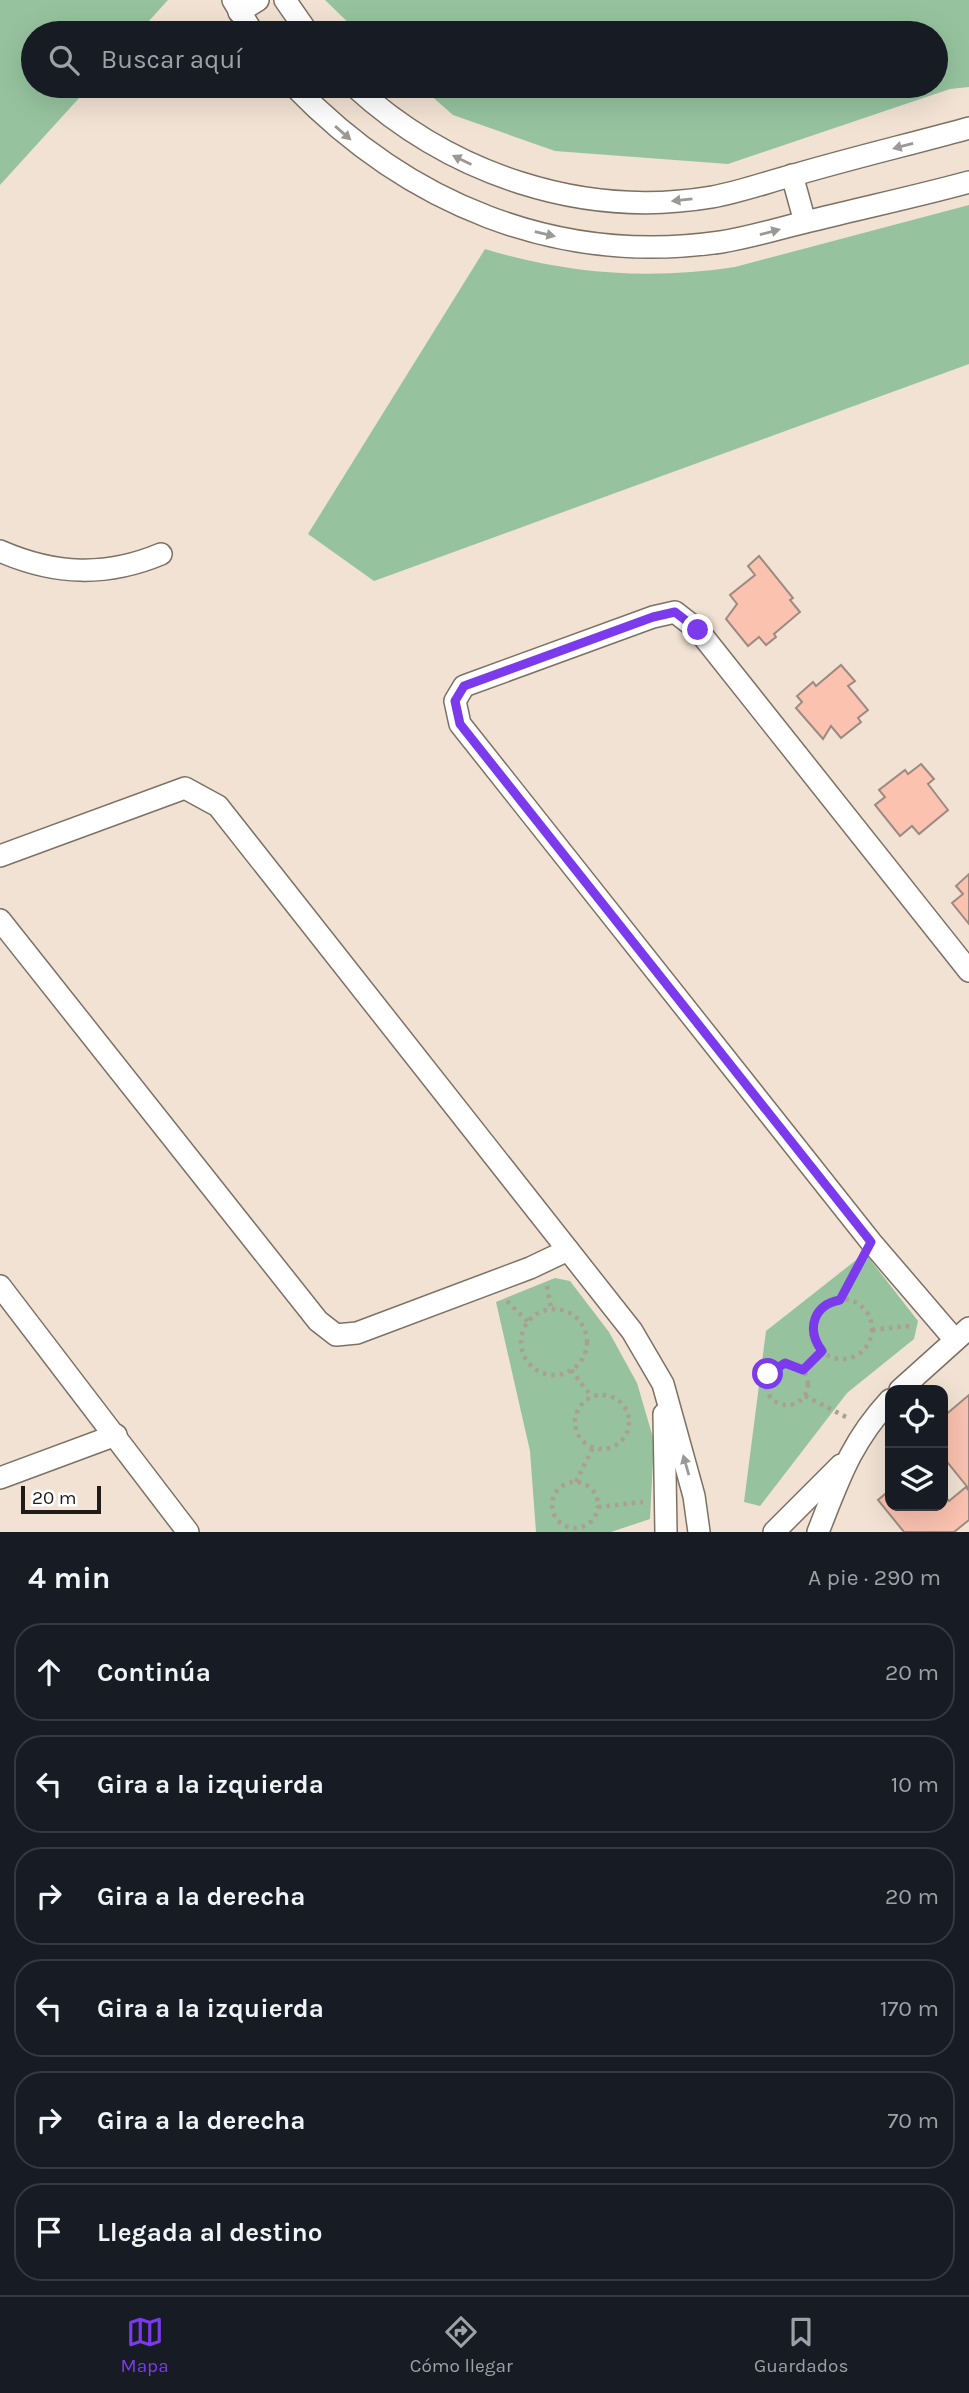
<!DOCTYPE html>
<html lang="es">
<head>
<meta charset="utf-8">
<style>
	body { margin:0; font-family:Karla,sans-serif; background:#242831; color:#f1f3f6 }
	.controls { position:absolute; right:21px; bottom:21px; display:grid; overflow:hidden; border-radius:14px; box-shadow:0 7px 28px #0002 }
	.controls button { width:63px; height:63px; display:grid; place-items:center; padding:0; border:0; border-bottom:2px solid #363941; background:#171b24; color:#f1f3f6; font:35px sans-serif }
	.scale { position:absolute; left:21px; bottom:18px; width:80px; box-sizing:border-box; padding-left:7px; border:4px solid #201b16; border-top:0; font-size:19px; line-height:24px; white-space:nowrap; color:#201b16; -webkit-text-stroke:5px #fff; paint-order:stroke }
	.stop { position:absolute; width:21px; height:21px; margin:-16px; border:5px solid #7c3aed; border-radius:50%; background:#fff }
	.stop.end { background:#7c3aed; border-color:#fff; box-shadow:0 2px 7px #0008 }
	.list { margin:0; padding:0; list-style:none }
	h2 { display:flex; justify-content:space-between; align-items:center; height:91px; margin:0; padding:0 28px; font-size:30px }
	h2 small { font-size:23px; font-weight:400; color:#9ea1a6 }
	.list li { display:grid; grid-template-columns:46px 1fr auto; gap:21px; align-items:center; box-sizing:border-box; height:98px; margin:0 14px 14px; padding:0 14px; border:2px solid #363941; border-radius:28px }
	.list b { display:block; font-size:26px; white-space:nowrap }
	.list em { font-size:23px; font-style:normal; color:#9ea1a6 }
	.icon { flex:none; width:38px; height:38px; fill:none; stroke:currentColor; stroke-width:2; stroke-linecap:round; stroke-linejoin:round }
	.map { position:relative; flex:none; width:969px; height:1532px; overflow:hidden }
	.search { position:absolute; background:#171b24; box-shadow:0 7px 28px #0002; left:21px; right:21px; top:21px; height:77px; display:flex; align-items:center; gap:18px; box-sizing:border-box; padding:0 24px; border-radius:38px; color:#9ea1a6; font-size:26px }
	.sheet { height:763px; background:#171b24 }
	nav { display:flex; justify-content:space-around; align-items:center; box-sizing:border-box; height:98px; border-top:2px solid #363941; background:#171b24; font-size:19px; color:#9ea1a6 }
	nav a { display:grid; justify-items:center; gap:4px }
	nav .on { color:#7c3aed }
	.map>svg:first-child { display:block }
	.green { fill:#96c39e }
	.building { fill:#fac2af; stroke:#9d8a83; stroke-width:2 }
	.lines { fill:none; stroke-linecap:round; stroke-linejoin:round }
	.street-casing { stroke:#7d7164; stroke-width:24 }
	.path { stroke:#aa9f93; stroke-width:4.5; stroke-dasharray:3.5 5; stroke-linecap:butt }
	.street { stroke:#fff; stroke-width:21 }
	.oneway { fill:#9b9896 }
	.route { stroke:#7c3aed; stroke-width:9 }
</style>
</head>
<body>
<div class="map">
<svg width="969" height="1532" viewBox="0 0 969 1532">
	<rect width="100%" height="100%" fill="#f1e2d3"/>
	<g class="green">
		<polygon points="0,0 168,0 138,33 33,33 33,86 90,86 0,185"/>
		<polygon points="325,0 969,0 969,87 950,89 728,164 555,151 453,115 420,86 936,86 936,33 359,33"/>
		<path d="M969,205V364L374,581L308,534L485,249C568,274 649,280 735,267Z"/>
		<polygon points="865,1253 918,1321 914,1339 847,1393 760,1506 744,1502 766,1331"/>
		<polygon points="555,1278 570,1281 609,1332 637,1383 654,1441 650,1519 611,1532 536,1532 530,1451 496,1302"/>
	</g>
	<g class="building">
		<polygon points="759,556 793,598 790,600 800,612 774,634 776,637 766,645 759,637 748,646 726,619 737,604 730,595 755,575 748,566"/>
		<polygon points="841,665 855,681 848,686 868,710 858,718 861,722 841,738 831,726 823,739 796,708 802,702 797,696 813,682 816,686"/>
		<polygon points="921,764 934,779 928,784 948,810 919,834 912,826 900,836 875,805 885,797 879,790 905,770 908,774"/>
		<polygon points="969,874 969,924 952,903 963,894 956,886"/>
		<polygon points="969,1395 969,1489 943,1457 943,1417"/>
		<polygon points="966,1487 969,1491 969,1520 954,1532 904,1532 878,1500 890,1490 890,1506 943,1506 943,1493 949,1501"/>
	</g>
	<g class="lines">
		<g class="street-casing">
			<g id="street">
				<polyline points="233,0 253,33"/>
				<polyline points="285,0 308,33"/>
				<polyline points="239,12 258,0"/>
				<path d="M294,86C407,203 556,266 721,242C753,237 783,227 814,220C866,207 918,196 969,182"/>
				<path d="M354,86C450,174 582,219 712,197C740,192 767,182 794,175C852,158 911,144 969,128"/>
				<polyline points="792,175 805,222"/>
				<path d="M0,551C55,575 106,577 161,554"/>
				<polyline points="0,856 185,788 218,806 632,1331 663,1384 694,1496 699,1532"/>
				<polyline points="0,920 318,1321 336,1335 357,1333 530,1268 568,1250"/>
				<polyline points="0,1286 188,1532"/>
				<polyline points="955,1340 871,1242 460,724 455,701 464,686 653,617 675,612 698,630 969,971"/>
				<polyline points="900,1390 969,1328"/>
				<polyline points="664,1414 666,1532"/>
				<polyline points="0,1478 116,1435"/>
				<polyline points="774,1532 841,1465"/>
				<path d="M818,1532C839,1479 851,1442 890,1400"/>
			</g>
		</g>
		<g class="path">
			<polyline points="547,1286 551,1309"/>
			<circle cx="842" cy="1329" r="30"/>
			<polyline points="840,1300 858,1263"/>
			<polyline points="507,1301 528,1322"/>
			<circle cx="554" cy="1342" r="33"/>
			<polyline points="872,1330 906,1326 914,1328"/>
			<circle cx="787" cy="1384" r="21"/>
			<polyline points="571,1370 592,1397"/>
			<polyline points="803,1370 822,1351"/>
			<circle cx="602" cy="1422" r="27"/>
			<polyline points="805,1396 848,1418"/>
			<circle cx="575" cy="1505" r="23"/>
			<polyline points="576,1482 593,1447"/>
			<polyline points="598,1507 643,1502"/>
		</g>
		<use href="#street" class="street"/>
	</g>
	<defs><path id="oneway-solid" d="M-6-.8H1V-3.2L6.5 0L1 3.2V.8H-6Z" transform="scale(1.75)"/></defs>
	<g class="oneway">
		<use href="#oneway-solid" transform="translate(343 133) rotate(41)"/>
		<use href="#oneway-solid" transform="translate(903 146) rotate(165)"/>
		<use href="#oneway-solid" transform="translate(462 160) rotate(-154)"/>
		<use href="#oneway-solid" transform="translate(682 200) rotate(174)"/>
		<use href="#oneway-solid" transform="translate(770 232) rotate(-15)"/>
		<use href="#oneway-solid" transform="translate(545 234) rotate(13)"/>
		<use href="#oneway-solid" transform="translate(686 1465) rotate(-106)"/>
	</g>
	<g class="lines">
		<path class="route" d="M698,630L675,612L653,617L464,686L455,701L460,724L871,1242L840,1300C813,1305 806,1330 822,1351L803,1370L785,1363L768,1374"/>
	</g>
</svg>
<div class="controls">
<button><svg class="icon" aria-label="locate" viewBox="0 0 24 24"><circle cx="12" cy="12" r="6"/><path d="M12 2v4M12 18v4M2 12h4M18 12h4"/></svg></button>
<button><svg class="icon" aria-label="layers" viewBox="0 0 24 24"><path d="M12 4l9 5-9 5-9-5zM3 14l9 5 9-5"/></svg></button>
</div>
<div class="scale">20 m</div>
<div class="stop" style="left:768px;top:1374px"></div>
<div class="stop end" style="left:698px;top:630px"></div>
<div class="search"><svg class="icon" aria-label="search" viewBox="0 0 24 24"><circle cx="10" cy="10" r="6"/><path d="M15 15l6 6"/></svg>Buscar aquí</div>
</div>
<section class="sheet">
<h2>4 min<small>A pie · 290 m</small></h2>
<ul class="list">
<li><svg class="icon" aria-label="ahead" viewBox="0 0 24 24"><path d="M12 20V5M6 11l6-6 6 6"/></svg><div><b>Continúa</b></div><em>20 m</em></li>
<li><svg class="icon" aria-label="left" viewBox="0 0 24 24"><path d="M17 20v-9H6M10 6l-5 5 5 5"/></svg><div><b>Gira a la izquierda</b></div><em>10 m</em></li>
<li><svg class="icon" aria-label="right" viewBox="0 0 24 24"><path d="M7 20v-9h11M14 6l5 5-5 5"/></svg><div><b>Gira a la derecha</b></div><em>20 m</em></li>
<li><svg class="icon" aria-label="left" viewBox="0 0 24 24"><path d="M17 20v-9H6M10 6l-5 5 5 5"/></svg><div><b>Gira a la izquierda</b></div><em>170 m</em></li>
<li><svg class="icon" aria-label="right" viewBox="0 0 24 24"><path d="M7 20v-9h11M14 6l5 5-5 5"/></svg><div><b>Gira a la derecha</b></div><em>70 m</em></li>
<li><svg class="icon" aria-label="arrive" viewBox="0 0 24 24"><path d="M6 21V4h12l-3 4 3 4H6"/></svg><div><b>Llegada al destino</b></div></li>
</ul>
</section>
<nav>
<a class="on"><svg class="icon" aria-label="map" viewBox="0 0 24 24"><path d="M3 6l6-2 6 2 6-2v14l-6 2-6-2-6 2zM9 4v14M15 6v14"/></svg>Mapa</a>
<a><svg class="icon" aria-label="directions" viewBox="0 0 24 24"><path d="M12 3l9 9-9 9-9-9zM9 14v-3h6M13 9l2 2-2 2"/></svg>Cómo llegar</a>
<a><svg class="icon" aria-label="saved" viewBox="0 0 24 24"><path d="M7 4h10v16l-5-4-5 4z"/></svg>Guardados</a>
</nav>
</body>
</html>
